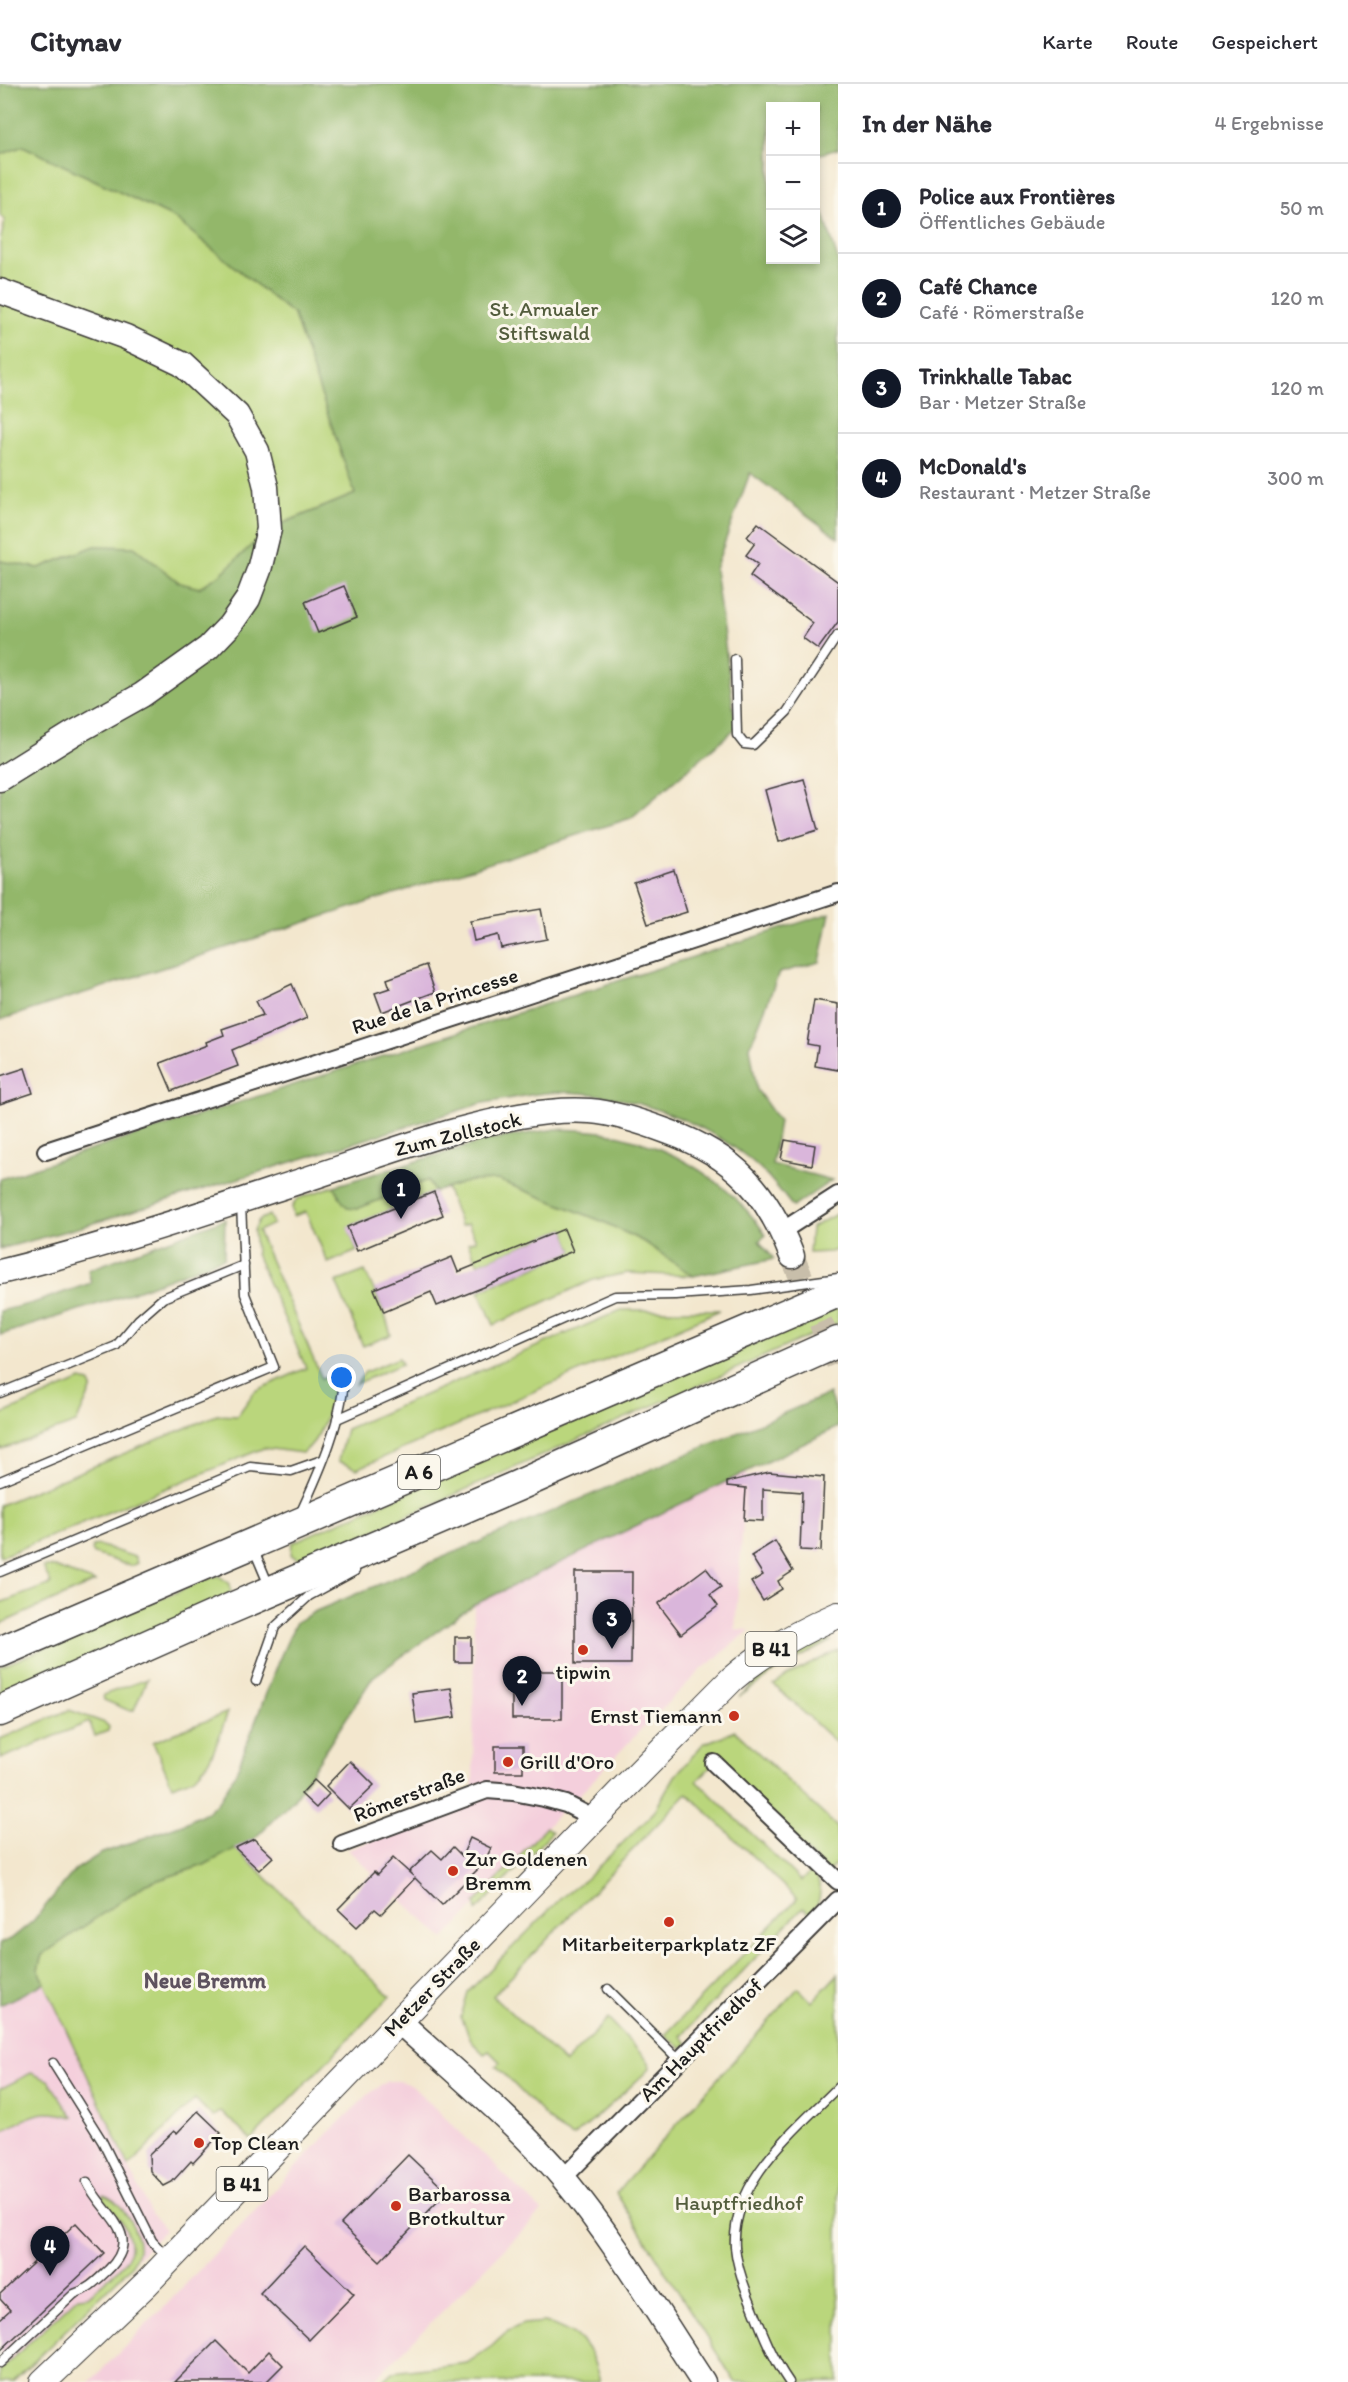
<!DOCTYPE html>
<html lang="de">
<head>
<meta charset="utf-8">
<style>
	body { margin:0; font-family:Itim,sans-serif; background:#f2f2f3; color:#2b2b33 }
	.controls { position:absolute; right:18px; top:18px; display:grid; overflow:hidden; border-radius:0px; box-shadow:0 3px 9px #0003 }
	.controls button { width:54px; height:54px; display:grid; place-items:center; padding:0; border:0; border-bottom:2px solid #e1e1e2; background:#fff; color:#2b2b33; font:30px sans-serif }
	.you { position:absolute; left:342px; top:1294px; width:21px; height:21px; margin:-15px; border:4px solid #fff; border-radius:50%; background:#1a73e8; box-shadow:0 0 0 9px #1a73e833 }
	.badge { display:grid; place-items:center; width:39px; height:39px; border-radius:50%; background:#111827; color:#fff; font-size:20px; font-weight:700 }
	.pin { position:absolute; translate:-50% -50px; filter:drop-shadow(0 2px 3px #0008) }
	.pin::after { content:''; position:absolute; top:32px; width:21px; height:18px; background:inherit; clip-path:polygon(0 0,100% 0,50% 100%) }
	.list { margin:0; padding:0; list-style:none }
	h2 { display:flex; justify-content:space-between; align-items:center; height:78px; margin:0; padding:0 24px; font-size:26px }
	h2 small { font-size:20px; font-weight:400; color:#7c7c81 }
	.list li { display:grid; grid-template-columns:39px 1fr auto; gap:18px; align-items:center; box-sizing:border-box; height:90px; padding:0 24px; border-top:2px solid #e1e1e2 }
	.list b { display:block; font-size:22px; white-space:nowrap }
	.list p { margin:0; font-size:20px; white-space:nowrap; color:#7c7c81 }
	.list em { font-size:20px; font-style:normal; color:#7c7c81 }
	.icon { flex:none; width:33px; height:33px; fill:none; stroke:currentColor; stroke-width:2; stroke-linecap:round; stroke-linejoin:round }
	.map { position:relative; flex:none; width:838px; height:2298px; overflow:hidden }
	header { display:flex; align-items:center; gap:36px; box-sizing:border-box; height:84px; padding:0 30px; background:#fff; border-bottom:2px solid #e1e1e2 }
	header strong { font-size:28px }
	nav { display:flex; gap:33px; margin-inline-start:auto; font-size:21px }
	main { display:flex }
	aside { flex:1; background:#fff }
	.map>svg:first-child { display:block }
	.built { fill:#f4cfdc }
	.green { fill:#bad67b; stroke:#6b794c; stroke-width:1.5 }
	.forest { fill:#93b76b; stroke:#586a44; stroke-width:1.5 }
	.building { fill:#dab6db }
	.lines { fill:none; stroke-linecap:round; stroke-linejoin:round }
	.secondary-tunnel { stroke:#c8beaa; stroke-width:24; stroke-dasharray:24 12; stroke-linecap:butt }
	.lane-casing { stroke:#3c3a37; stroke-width:11 }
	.street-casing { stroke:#3c3a37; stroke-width:20 }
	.secondary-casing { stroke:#3c3a37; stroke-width:27 }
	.primary-casing { stroke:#3c3a37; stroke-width:28 }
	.highway-casing { stroke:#3c3a37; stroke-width:33 }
	.lane { stroke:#fff; stroke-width:8 }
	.street { stroke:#fff; stroke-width:16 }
	.secondary { stroke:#fff; stroke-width:24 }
	.primary { stroke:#fff; stroke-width:26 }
	.highway { stroke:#fff; stroke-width:30 }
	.poi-dot { fill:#c8321e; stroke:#fbf7ec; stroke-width:2 }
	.labels { text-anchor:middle; stroke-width:6; stroke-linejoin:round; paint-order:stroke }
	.shield { fill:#fbf7ec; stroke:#5f5e5a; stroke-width:1.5 }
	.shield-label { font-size:20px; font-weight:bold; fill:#1c1c1c }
	.park-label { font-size:21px; fill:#535d3d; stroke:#fbf7ec }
	.street-label { font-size:21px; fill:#1c1c1c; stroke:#fbf7ec }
	.poi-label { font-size:21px; fill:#1c1c1c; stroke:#fbf7ec; text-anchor:start }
	.neighbourhood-label { font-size:22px; font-weight:bold; fill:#5e525f; stroke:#fbf7ec }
</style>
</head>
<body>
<header>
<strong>Citynav</strong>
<nav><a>Karte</a><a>Route</a><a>Gespeichert</a></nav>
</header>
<main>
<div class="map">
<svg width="838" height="2298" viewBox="0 0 838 2298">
	<rect width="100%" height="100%" fill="#fbf7ec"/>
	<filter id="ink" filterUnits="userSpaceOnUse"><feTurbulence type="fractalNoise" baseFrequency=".0167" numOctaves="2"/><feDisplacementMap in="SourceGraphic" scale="12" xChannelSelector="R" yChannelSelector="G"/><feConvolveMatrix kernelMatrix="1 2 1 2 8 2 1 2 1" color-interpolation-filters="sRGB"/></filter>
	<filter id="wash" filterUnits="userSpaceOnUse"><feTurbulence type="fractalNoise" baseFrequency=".008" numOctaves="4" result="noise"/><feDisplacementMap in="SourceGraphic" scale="24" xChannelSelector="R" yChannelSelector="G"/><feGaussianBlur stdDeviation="1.35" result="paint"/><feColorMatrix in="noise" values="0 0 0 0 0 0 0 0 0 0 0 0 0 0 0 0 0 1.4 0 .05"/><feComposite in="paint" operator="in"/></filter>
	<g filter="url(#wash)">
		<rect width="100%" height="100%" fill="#f3e7ce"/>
		<g class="built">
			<polygon points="747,1386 735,1545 750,1546 701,1586 645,1641 584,1706 558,1730 444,1855 348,1766 476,1716 473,1700 474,1521"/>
			<polygon points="45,1899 149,2126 165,2146 13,2298 0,2298 0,1921"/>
			<polygon points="388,1997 400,1997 412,2002 542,2127 372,2298 90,2298 168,2219 329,2048 370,2009"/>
		</g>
		<g class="green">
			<polygon points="23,62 174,134 294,231 355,410 269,445 220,491 199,504 180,499 134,463 95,462 39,484 0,477 0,158 5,136 0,132 0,71"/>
			<polygon points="428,1096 434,1108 348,1143 357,1167 328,1179 306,1128 293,1132 292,1123 297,1115 334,1102 348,1124 357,1125"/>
			<polygon points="498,1096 604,1138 646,1159 693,1192 627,1189 593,1196 494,1241 479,1207 573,1167 564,1145 478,1180 468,1159 476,1156 468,1140 461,1142 446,1103 470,1097"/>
			<polygon points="838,1129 838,1165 831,1168 809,1169 811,1144"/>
			<path d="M269,1131L273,1140L258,1147L322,1295L337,1289C330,1315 326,1353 302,1369L264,1364L0,1473V1421L217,1331L237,1332L255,1307L306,1284L256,1170L254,1146L259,1136Z"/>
			<polygon points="365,1187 384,1228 391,1251 363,1262 336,1198"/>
			<polygon points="838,1223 838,1239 310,1475 303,1477 291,1471 292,1459 298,1456"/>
			<polygon points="621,1226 720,1226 357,1385 338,1377 346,1345"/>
			<polygon points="399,1274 402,1280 356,1300 365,1288"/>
			<polygon points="81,1296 89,1298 92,1304 76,1339 0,1366 0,1331"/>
			<polygon points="98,1461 135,1473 137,1479 131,1482 94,1470 92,1466 93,1462"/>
			<polygon points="43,1483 54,1483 95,1498 0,1540 0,1519 51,1500"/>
			<polygon points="219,1492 230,1500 231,1507 224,1516 0,1610 0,1583 212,1493"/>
			<path d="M825,1556L831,1557L782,1583L739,1613C763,1591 792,1562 825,1556Z"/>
			<polygon points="838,1566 838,1660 774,1601 787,1592"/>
			<polygon points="147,1595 134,1626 130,1627 104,1616 103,1611"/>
			<polygon points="69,1626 105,1639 109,1643 108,1647 95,1652 89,1638 0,1675 0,1655"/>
			<path d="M228,1628C220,1648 214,1679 194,1693C188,1697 179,1699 172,1702L153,1658Z"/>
			<path d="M735,1647L838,1744V1778L828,1788L714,1679L697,1697L801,1797L813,1785C822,1802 823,1815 811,1830L803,1824L681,1952L688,1960L681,1964L665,1951L797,1815L687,1709L493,1912L565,1979L608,1935L649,1978L650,1984L644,1990C633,2000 579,2051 572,2053L557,2044L496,1982L500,1978L489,1967L484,1970L472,1958L461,1933L468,1908L562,1813L586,1795L654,1728L675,1692L703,1660Z"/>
			<polygon points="546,1743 552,1748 477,1826 475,1819"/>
			<polygon points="235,1764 390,1912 251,2056 221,2027 213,2033 195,2015 129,2082 38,1885 42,1871 146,1800 204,1781"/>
			<polygon points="838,1890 838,2298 735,2298 616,2109 798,1904 812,1918"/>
			<path d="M31,1989L48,1996L73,2033C37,2023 31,2033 0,2048V2005Z"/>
			<path d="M103,2111C121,2115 140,2148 138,2166C137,2173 133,2178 130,2183L13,2298H0V2286L78,2213L88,2212C99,2202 119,2187 126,2176C139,2154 118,2131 104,2117L102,2113Z"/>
			<path d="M545,2238C584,2253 589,2258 600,2298H382L393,2288L467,2279L492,2262L508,2247L523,2240Z"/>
		</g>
		<g class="forest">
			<polygon points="0,0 838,0 838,65 816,71 816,22 770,22 770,176 816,176 816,105 838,176 838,454 750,389 715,485 736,644 631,734 0,936 0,477 39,484 95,462 134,463 180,499 199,504 220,491 269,445 355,410 294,231 174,134 23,62 0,71"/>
			<path d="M830,829L820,878L779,889L750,963L757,1006L779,1037L772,1080L832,1096L793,1123C778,1104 763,1084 743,1070C692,1031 610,1004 546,1009C525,1011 504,1016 483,1019L81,1143L0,1165V1095Z"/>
			<path d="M556,1045C574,1046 594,1046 612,1050C675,1064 730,1098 766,1151L759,1157L774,1175L693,1192L646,1159L604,1138L498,1096L470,1097L434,1108L428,1096L357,1125L348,1124L342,1117L334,1102L488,1056Z"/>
			<polygon points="225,1135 224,1174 120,1213 0,1251 0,1227 33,1219 91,1199 88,1186"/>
			<polygon points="829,1310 838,1333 838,1343 474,1521 373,1593 294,1715 254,1755 204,1781 146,1800 42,1871 38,1885 45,1899 0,1921 0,1859 11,1855 33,1837 75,1786 100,1770 185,1739 207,1728 220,1716 237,1686 278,1578 296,1538 316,1527"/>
		</g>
		<g id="blocks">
			<g class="building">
				<polygon points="758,439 838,498 838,538 818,565 803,554 813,539 750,492 758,480 746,471 755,459 747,453"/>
				<polygon points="344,502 357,533 318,549 305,518"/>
				<polygon points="804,695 818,746 779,758 765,706"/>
				<polygon points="674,786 687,828 648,840 634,799"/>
				<polygon points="541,825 547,855 501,864 498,851 474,857 470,837"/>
				<polygon points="426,881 435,908 382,928 375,909 390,904 387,895"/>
				<polygon points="292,900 307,934 232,966 238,982 172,1007 160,979 207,961 206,958 224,951 222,945 263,931 256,917"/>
				<polygon points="814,916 838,920 838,986 815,982 818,962 807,960"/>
				<polygon points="25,984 33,1009 0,1020 0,992"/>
				<polygon points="785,1056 815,1061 812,1081 781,1075"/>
				<polygon points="434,1108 443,1131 357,1167 347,1143"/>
				<polygon points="564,1145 573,1167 437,1222 431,1208 384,1228 374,1205 452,1173 458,1188"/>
				<polygon points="769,1388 824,1393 821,1467 800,1466 801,1440 803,1439 801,1439 802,1408 763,1405 763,1437 744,1436 746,1404 727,1402 727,1398"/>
				<polygon points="775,1457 793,1487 778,1497 782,1505 763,1517 751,1498 763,1491 751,1472"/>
				<polygon points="706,1484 721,1503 710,1511 718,1522 681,1550 658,1520"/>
				<polygon points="575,1488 632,1488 631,1580 575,1580"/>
				<rect x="455" y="1553" width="16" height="25"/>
				<rect x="512" y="1587" width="50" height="48"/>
				<polygon points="451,1604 456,1633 416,1639 412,1609"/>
				<rect x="495" y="1662" width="28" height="26"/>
				<polygon points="350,1677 374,1701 349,1725 326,1702"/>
				<polygon points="314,1696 329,1710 316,1724 301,1710"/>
				<polygon points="470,1754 491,1764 484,1779 442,1821 415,1794 381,1830 375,1825 357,1843 338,1825 374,1788 377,1791 393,1774 413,1792 409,1788 432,1766 442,1775 453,1763 462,1772"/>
				<polygon points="254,1755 273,1773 259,1786 235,1764"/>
				<polygon points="198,2027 221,2049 193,2079 191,2077 172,2098 164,2102 150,2087 149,2071 174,2047 177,2049"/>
				<polygon points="408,2071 447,2108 380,2177 341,2140"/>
				<polygon points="76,2139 104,2169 0,2267 0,2235 10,2226 0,2215 0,2210"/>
				<polygon points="304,2162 354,2210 309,2256 260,2209"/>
				<polygon points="216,2257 248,2289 269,2267 283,2281 266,2298 175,2298"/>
			</g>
		</g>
	</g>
	<g filter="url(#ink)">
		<use href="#blocks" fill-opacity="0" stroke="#3c3a37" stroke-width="1.5"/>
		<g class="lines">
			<polyline class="secondary-tunnel" points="792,1172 838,1279"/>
			<g class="lane-casing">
				<g id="lane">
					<polyline points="735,575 737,651 744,660 753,661 787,628 838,551"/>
					<polyline points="0,1309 116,1262 138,1236 163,1214 244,1181"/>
					<polyline points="337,1335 615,1212 675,1211 751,1206 838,1194"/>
					<polyline points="0,1397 274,1283 245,1210 241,1120"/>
					<path d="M300,1430C321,1385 343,1335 345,1285"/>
					<polyline points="254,1466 270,1504"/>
					<polyline points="0,1488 250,1383 291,1387 322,1376"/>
					<polyline points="256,1597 275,1543 309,1512 355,1487"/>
					<polyline points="608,1905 680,1977"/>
					<polyline points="53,1979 102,2057 152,2157 167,2173"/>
					<path d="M0,2279L74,2210C89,2205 97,2196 108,2186C145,2150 102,2131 87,2098"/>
					<path d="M789,2298C773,2275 763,2250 753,2224C745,2205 737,2184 735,2163C731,2096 796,2046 838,2003"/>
				</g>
			</g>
			<g class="street-casing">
				<g id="street">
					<polyline points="46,1067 838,809"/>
					<polyline points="782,1147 838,1111"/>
					<polyline points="714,1679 838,1797"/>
					<polyline points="342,1760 487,1706 513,1708 544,1714 566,1720 595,1735"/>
					<polyline points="563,2094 838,1816"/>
				</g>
			</g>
			<g class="secondary-casing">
				<g id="secondary">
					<polyline points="0,207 126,253 182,280 237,331 257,367 266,403 269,445 259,486 248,515 230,541 208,564 142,611 74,649 0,695"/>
					<path d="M0,1188C91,1166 181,1137 270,1107C330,1088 390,1066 451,1048C496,1036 544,1024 590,1027C616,1029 645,1039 669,1048C735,1072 767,1108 792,1172"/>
					<path d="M399,1937C453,1987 517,2039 564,2095C616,2158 658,2230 703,2298"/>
				</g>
			</g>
			<g class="primary-casing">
				<path id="primary" d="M43,2298L147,2199L626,1702L732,1595C764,1567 799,1548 838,1531"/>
			</g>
			<g class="highway-casing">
				<g id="highway">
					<polyline points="0,1568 838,1208"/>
					<polyline points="0,1627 227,1526 517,1402 838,1258"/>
				</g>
			</g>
			<use href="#lane" class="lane"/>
			<use href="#street" class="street"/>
			<use href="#secondary" class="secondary"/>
			<use href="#primary" class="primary"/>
			<use href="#highway" class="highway"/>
		</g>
	</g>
	<g class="poi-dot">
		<circle cx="583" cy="1566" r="6"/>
		<circle cx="734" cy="1632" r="6"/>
		<circle cx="508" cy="1678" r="6"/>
		<circle cx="453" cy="1787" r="6"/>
		<circle cx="669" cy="1838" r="6"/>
		<circle cx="199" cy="2059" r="6"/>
		<circle cx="396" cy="2122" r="6"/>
	</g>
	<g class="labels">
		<g class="shield">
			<rect x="398" y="1371" width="42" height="34" rx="4.5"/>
			<rect x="745.5" y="1548" width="51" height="34" rx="4.5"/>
			<rect x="216.5" y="2083" width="51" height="34" rx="4.5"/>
		</g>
		<g class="shield-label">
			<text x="419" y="1395">A 6</text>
			<text x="771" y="1572">B 41</text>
			<text x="242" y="2107">B 41</text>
		</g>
		<g class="park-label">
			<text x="544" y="232">St. Arnualer<tspan x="544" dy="24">Stiftswald</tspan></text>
			<text x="739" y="2126">Hauptfriedhof</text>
		</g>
		<g class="street-label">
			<text transform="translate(435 917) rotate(-18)" y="7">Rue de la Princesse</text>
			<text transform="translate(458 1050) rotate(-14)" y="7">Zum Zollstock</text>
			<text transform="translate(409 1711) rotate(-21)" y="7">Römerstraße</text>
			<text transform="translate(432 1903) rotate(-46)" y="7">Metzer Straße</text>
			<text transform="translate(701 1956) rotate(-45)" y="7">Am Hauptfriedhof</text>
		</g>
		<g class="poi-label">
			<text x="583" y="1595" text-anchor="middle">tipwin</text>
			<text x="722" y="1639" text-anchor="end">Ernst Tiemann</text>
			<text x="520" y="1685">Grill d'Oro</text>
			<text x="465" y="1782">Zur Goldenen<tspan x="465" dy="24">Bremm</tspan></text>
			<text x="669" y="1867" text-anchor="middle">Mitarbeiterparkplatz ZF</text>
			<text x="211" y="2066">Top Clean</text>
			<text x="408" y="2117">Barbarossa<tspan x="408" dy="24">Brotkultur</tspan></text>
		</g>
		<g class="neighbourhood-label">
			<text x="205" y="1904">Neue Bremm</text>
		</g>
	</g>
</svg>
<div class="controls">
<button>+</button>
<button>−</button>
<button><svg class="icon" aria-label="layers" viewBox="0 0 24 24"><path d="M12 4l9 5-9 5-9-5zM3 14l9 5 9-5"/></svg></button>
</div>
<div class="you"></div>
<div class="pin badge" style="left:401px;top:1135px">1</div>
<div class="pin badge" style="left:522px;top:1622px">2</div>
<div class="pin badge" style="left:612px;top:1565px">3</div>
<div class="pin badge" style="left:50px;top:2192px">4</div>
</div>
<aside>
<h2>In der Nähe<small>4 Ergebnisse</small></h2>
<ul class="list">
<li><span class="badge">1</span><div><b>Police aux Frontières</b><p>Öffentliches Gebäude</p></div><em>50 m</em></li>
<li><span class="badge">2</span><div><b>Café Chance</b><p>Café · Römerstraße</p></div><em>120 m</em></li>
<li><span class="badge">3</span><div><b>Trinkhalle Tabac</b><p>Bar · Metzer Straße</p></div><em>120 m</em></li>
<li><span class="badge">4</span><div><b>McDonald's</b><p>Restaurant · Metzer Straße</p></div><em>300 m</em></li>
</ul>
</aside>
</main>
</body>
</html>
